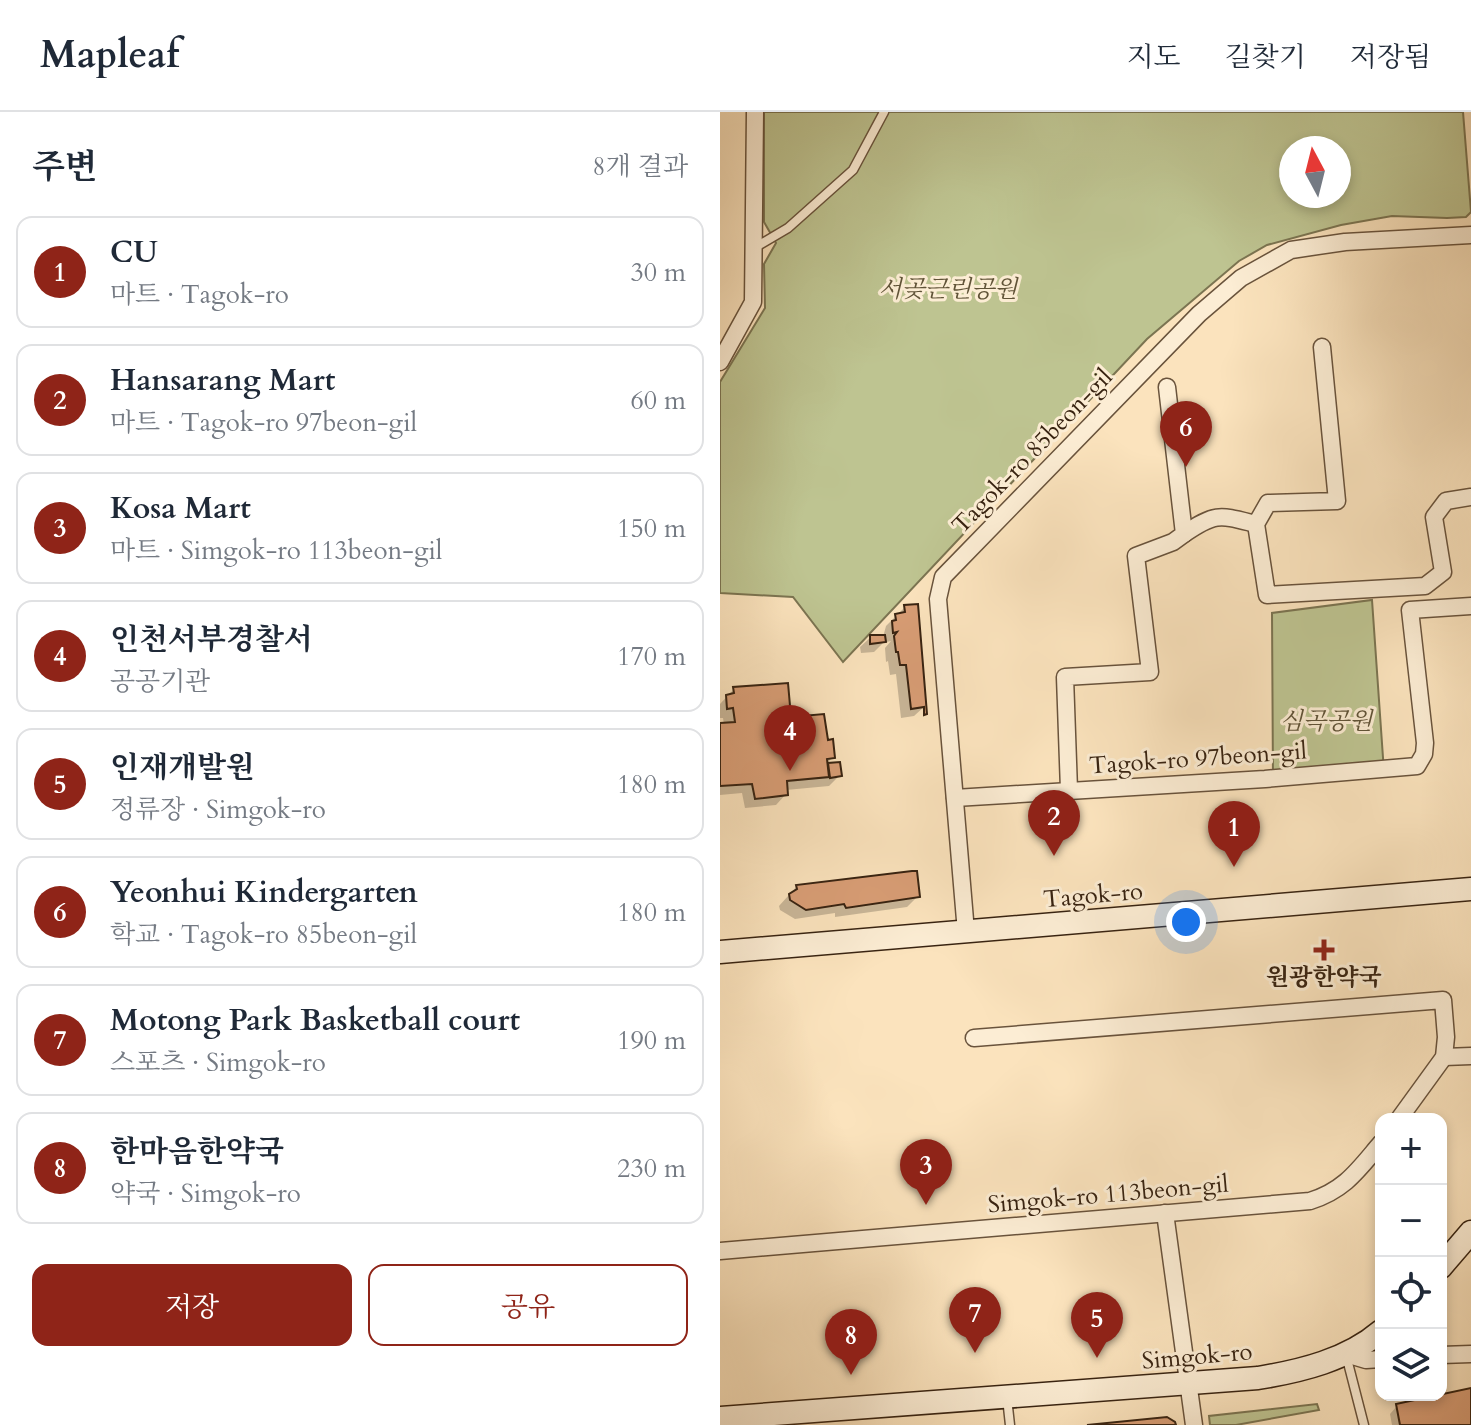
<!DOCTYPE html>
<html lang="ko">
<head>
<meta charset="utf-8">
<style>
	body { margin:0; font-family:Cardo,"Noto Serif KR",serif; background:#f2f2f3; color:#1f2937 }
	.controls { position:absolute; right:24px; bottom:24px; display:grid; overflow:hidden; border-radius:16px; box-shadow:0 4px 12px #0003 }
	.controls button { width:72px; height:72px; display:grid; place-items:center; padding:0; border:0; border-bottom:2px solid #e0e1e3; background:#fff; color:#1f2937; font:40px sans-serif }
	.compass { position:absolute; left:559px; top:24px; width:72px; height:72px; border-radius:50%; background:#fff; box-shadow:0 4px 12px #0003; rotate:353deg }
	.you { position:absolute; left:466px; top:810px; width:28px; height:28px; margin:-20px; border:6px solid #fff; border-radius:50%; background:#1a73e8; box-shadow:0 0 0 12px #1a73e833 }
	.badge { display:grid; place-items:center; width:52px; height:52px; border-radius:50%; background:#8f2418; color:#fff; font-size:26px; font-weight:700 }
	.pin { position:absolute; translate:-50% -66px; filter:drop-shadow(0 2px 4px #0008) }
	.pin::after { content:''; position:absolute; top:42px; width:28px; height:24px; background:inherit; clip-path:polygon(0 0,100% 0,50% 100%) }
	.list { margin:0; padding:0; list-style:none }
	h2 { display:flex; justify-content:space-between; align-items:center; height:104px; margin:0; padding:0 32px; font-size:34px }
	h2 small { font-size:26px; font-weight:400; color:#747a83 }
	.list li { display:grid; grid-template-columns:52px 1fr auto; gap:24px; align-items:center; box-sizing:border-box; height:112px; margin:0 16px 16px; padding:0 16px; border:2px solid #e0e1e3; border-radius:16px }
	.list b { display:block; font-size:30px; white-space:nowrap }
	.list p { margin:0; font-size:26px; white-space:nowrap; color:#747a83 }
	.list em { font-size:26px; font-style:normal; color:#747a83 }
	.actions { display:flex; gap:16px; padding:24px 32px }
	.actions a { flex:1; padding:18px 0; border:2px solid #8f2418; border-radius:16px; text-align:center; font-size:28px; color:#8f2418 }
	.actions .main { background:#8f2418; color:#fff }
	.icon { flex:none; width:44px; height:44px; fill:none; stroke:currentColor; stroke-width:2; stroke-linecap:round; stroke-linejoin:round }
	.map { position:relative; flex:none; width:751px; height:1313px; overflow:hidden }
	header { display:flex; align-items:center; gap:48px; box-sizing:border-box; height:112px; padding:0 40px; background:#fff; border-bottom:2px solid #e0e1e3 }
	header strong { font-size:38px }
	nav { display:flex; gap:44px; margin-inline-start:auto; font-size:28px }
	main { display:flex }
	aside { flex:1; background:#fff }
	.map>svg:first-child { display:block }
	.green { fill:#bec491; stroke:#7b7451; stroke-width:2; fill-rule:evenodd }
	.shadow { fill:#0003 }
	.building { fill:#d89d75; stroke:#382311; stroke-width:2 }
	.lines { fill:none; stroke-linecap:round; stroke-linejoin:round }
	.lane-casing { stroke:#69533c; stroke-width:11 }
	.street-casing { stroke:#69533c; stroke-width:19 }
	.secondary-casing { stroke:#382311; stroke-width:25 }
	.lane { stroke:#fcedd4; stroke-width:8 }
	.street { stroke:#fcedd4; stroke-width:16 }
	.secondary { stroke:#fcedd4; stroke-width:22 }
	.poi-dot { fill:#8f2418; stroke:#fcedd4; stroke-width:3 }
	.labels { text-anchor:middle; stroke-width:6; stroke-linejoin:round; paint-order:stroke }
	.park-label { font-size:24px; font-style:italic; fill:#605337; stroke:#fcedd4 }
	.street-label { font-size:24px; fill:#382311; stroke:#fcedd4 }
	.poi-label { font-size:24px; font-weight:bold; fill:#382311; stroke:#fcedd4 }
</style>
</head>
<body>
<header>
<strong>Mapleaf</strong>
<nav><a>지도</a><a>길찾기</a><a>저장됨</a></nav>
</header>
<main>
<aside>
<h2>주변<small>8개 결과</small></h2>
<ul class="list">
<li><span class="badge">1</span><div><b>CU</b><p>마트 · Tagok-ro</p></div><em>30 m</em></li>
<li><span class="badge">2</span><div><b>Hansarang Mart</b><p>마트 · Tagok-ro 97beon-gil</p></div><em>60 m</em></li>
<li><span class="badge">3</span><div><b>Kosa Mart</b><p>마트 · Simgok-ro 113beon-gil</p></div><em>150 m</em></li>
<li><span class="badge">4</span><div><b>인천서부경찰서</b><p>공공기관</p></div><em>170 m</em></li>
<li><span class="badge">5</span><div><b>인재개발원</b><p>정류장 · Simgok-ro</p></div><em>180 m</em></li>
<li><span class="badge">6</span><div><b>Yeonhui Kindergarten</b><p>학교 · Tagok-ro 85beon-gil</p></div><em>180 m</em></li>
<li><span class="badge">7</span><div><b>Motong Park Basketball court</b><p>스포츠 · Simgok-ro</p></div><em>190 m</em></li>
<li><span class="badge">8</span><div><b>한마음한약국</b><p>약국 · Simgok-ro</p></div><em>230 m</em></li>
</ul>
<div class="actions"><a class="main">저장</a><a>공유</a></div>
</aside>
<div class="map">
<svg width="751" height="1313" viewBox="0 0 751 1313">
	<rect width="100%" height="100%" fill="#fbe3bd"/>
	<filter id="stains"><feTurbulence type="fractalNoise" baseFrequency=".0025" numOctaves="4"/><feColorMatrix values="0 0 0 0 .2 0 0 0 0 .09 0 0 0 0 .02 0 0 0 .5 -.17"/></filter>
	<radialGradient id="worn" r=".72"><stop offset=".6" stop-color="#630" stop-opacity="0"/><stop offset="1" stop-color="#630" stop-opacity=".3"/></radialGradient>
	<g class="green">
		<path d="M44,0H743L751,100L746,105L727,106L672,104L621,113L547,133L519,149L427,227L123,550L73,485L0,481V270L45,196L44,152L56,131L44,110ZM571,36H619V84H571Z"/>
		<polygon points="652,488 664,660 553,670 552,501"/>
		<polygon points="597,1292 599,1298 516,1313 490,1313 489,1304"/>
	</g>
	<g class="shadow">
		<polygon points="185,495 205,594 194,604 181,606 176,562 170,563 168,549 166,550 165,536 171,529 163,531 154,540 141,541 140,535 151,525 163,525 166,514"/>
		<polygon points="14,577 106,630 113,645 104,654 119,652 120,663 109,674 66,678 66,682 56,693 25,696 22,681 0,683 0,613 4,613 3,606 0,606 0,592"/>
		<polygon points="195,761 198,784 187,795 115,805 115,801 75,807 60,798 59,794 77,774 127,769 129,766"/>
		<polygon points="751,1278 751,1313 672,1313 670,1302 677,1294"/>
	</g>
	<g class="building">
		<polygon points="198,492 207,602 204,603 204,595 191,597 186,553 180,553 178,540 176,540 174,524 177,520 173,521 172,509 176,508 175,502 185,500 184,493"/>
		<polygon points="150,523 165,523 166,530 150,532"/>
		<polygon points="68,571 71,605 104,602 108,628 113,627 115,646 107,647 109,665 67,669 68,683 35,687 32,672 0,674 0,611 15,610 13,596 7,597 6,583 14,581 13,575"/>
		<polygon points="120,650 122,664 110,666 108,651"/>
		<polygon points="192,759 197,759 200,785 126,796 124,792 86,798 70,788 69,782 77,777 76,773"/>
		<polygon points="751,1276 751,1313 680,1313 676,1292"/>
		<polygon points="447,1305 455,1310 456,1313 367,1313"/>
	</g>
	<g class="lines">
		<g class="lane-casing">
			<g id="lane">
				<polyline points="34,136 68,116 133,58 164,0"/>
				<polyline points="626,1243 644,1313"/>
				<polyline points="287,1286 290,1313"/>
			</g>
		</g>
		<g class="street-casing">
			<g id="street">
				<polyline points="602,235 617,389 548,391 536,412 547,483 705,474 723,460 714,405 726,389 751,385"/>
				<polyline points="0,250 33,190 35,0"/>
				<path d="M464,422C496,400 500,403 536,412"/>
				<polyline points="349,678 345,565 430,560 416,444 453,430 464,422 447,275"/>
				<polyline points="235,686 545,667 697,654 704,642 705,631 690,498 751,494"/>
				<polyline points="246,820 218,487 223,465 479,202 521,166 571,138 625,130 751,123"/>
				<polyline points="254,926 723,888 726,925 724,945 679,1007"/>
				<polyline points="724,945 751,944"/>
				<polyline points="445,1101 474,1313"/>
				<path d="M0,1139L590,1089C625,1078 638,1058 661,1031"/>
				<polyline points="626,1242 646,1248 661,1247"/>
				<polyline points="721,1243 751,1242"/>
			</g>
		</g>
		<g class="secondary-casing">
			<g id="secondary">
				<polyline points="0,840 751,777"/>
				<polyline points="721,1155 751,1120"/>
				<path d="M0,1306L538,1266C581,1259 627,1248 661,1219"/>
			</g>
		</g>
		<use href="#lane" class="lane"/>
		<use href="#street" class="street"/>
		<use href="#secondary" class="secondary"/>
	</g>
	<path class="poi-dot" d="M600 826h8v8h8v8h-8v8h-8v-8h-8v-8h8z"/>
	<g class="labels">
		<g class="park-label">
			<text x="228" y="185">서곶근린공원</text>
			<text x="606" y="617">심곡공원</text>
		</g>
		<g class="street-label">
			<text transform="translate(312 339) rotate(-46)" y="8">Tagok-ro 85beon-gil</text>
			<text transform="translate(478 646) rotate(-4)" y="8">Tagok-ro 97beon-gil</text>
			<text transform="translate(373 783) rotate(-5)" y="8">Tagok-ro</text>
			<text transform="translate(388 1082) rotate(-5)" y="8">Simgok-ro 113beon-gil</text>
			<text transform="translate(477 1244) rotate(-5)" y="8">Simgok-ro</text>
		</g>
		<g class="poi-label">
			<text x="604" y="873">원광한약국</text>
		</g>
	</g>
	<rect width="100%" height="100%" filter="url(#stains)"/>
	<rect width="100%" height="100%" fill="url(#worn)"/>
</svg>
<div class="controls">
<button>+</button>
<button>−</button>
<button><svg class="icon" aria-label="locate" viewBox="0 0 24 24"><circle cx="12" cy="12" r="6"/><path d="M12 2v4M12 18v4M2 12h4M18 12h4"/></svg></button>
<button><svg class="icon" aria-label="layers" viewBox="0 0 24 24"><path d="M12 4l9 5-9 5-9-5zM3 14l9 5 9-5"/></svg></button>
</div>
<svg class="compass" viewBox="-18 -18 36 36"><path d="M0-13l5 13h-10z" fill="#e53935"/><path d="M0 13l5-13h-10z" fill="#747a83"/></svg>
<div class="you"></div>
<div class="pin badge" style="left:514px;top:755px">1</div>
<div class="pin badge" style="left:334px;top:744px">2</div>
<div class="pin badge" style="left:206px;top:1093px">3</div>
<div class="pin badge" style="left:70px;top:659px">4</div>
<div class="pin badge" style="left:377px;top:1246px">5</div>
<div class="pin badge" style="left:466px;top:355px">6</div>
<div class="pin badge" style="left:255px;top:1241px">7</div>
<div class="pin badge" style="left:131px;top:1263px">8</div>
</div>
</main>
</body>
</html>
